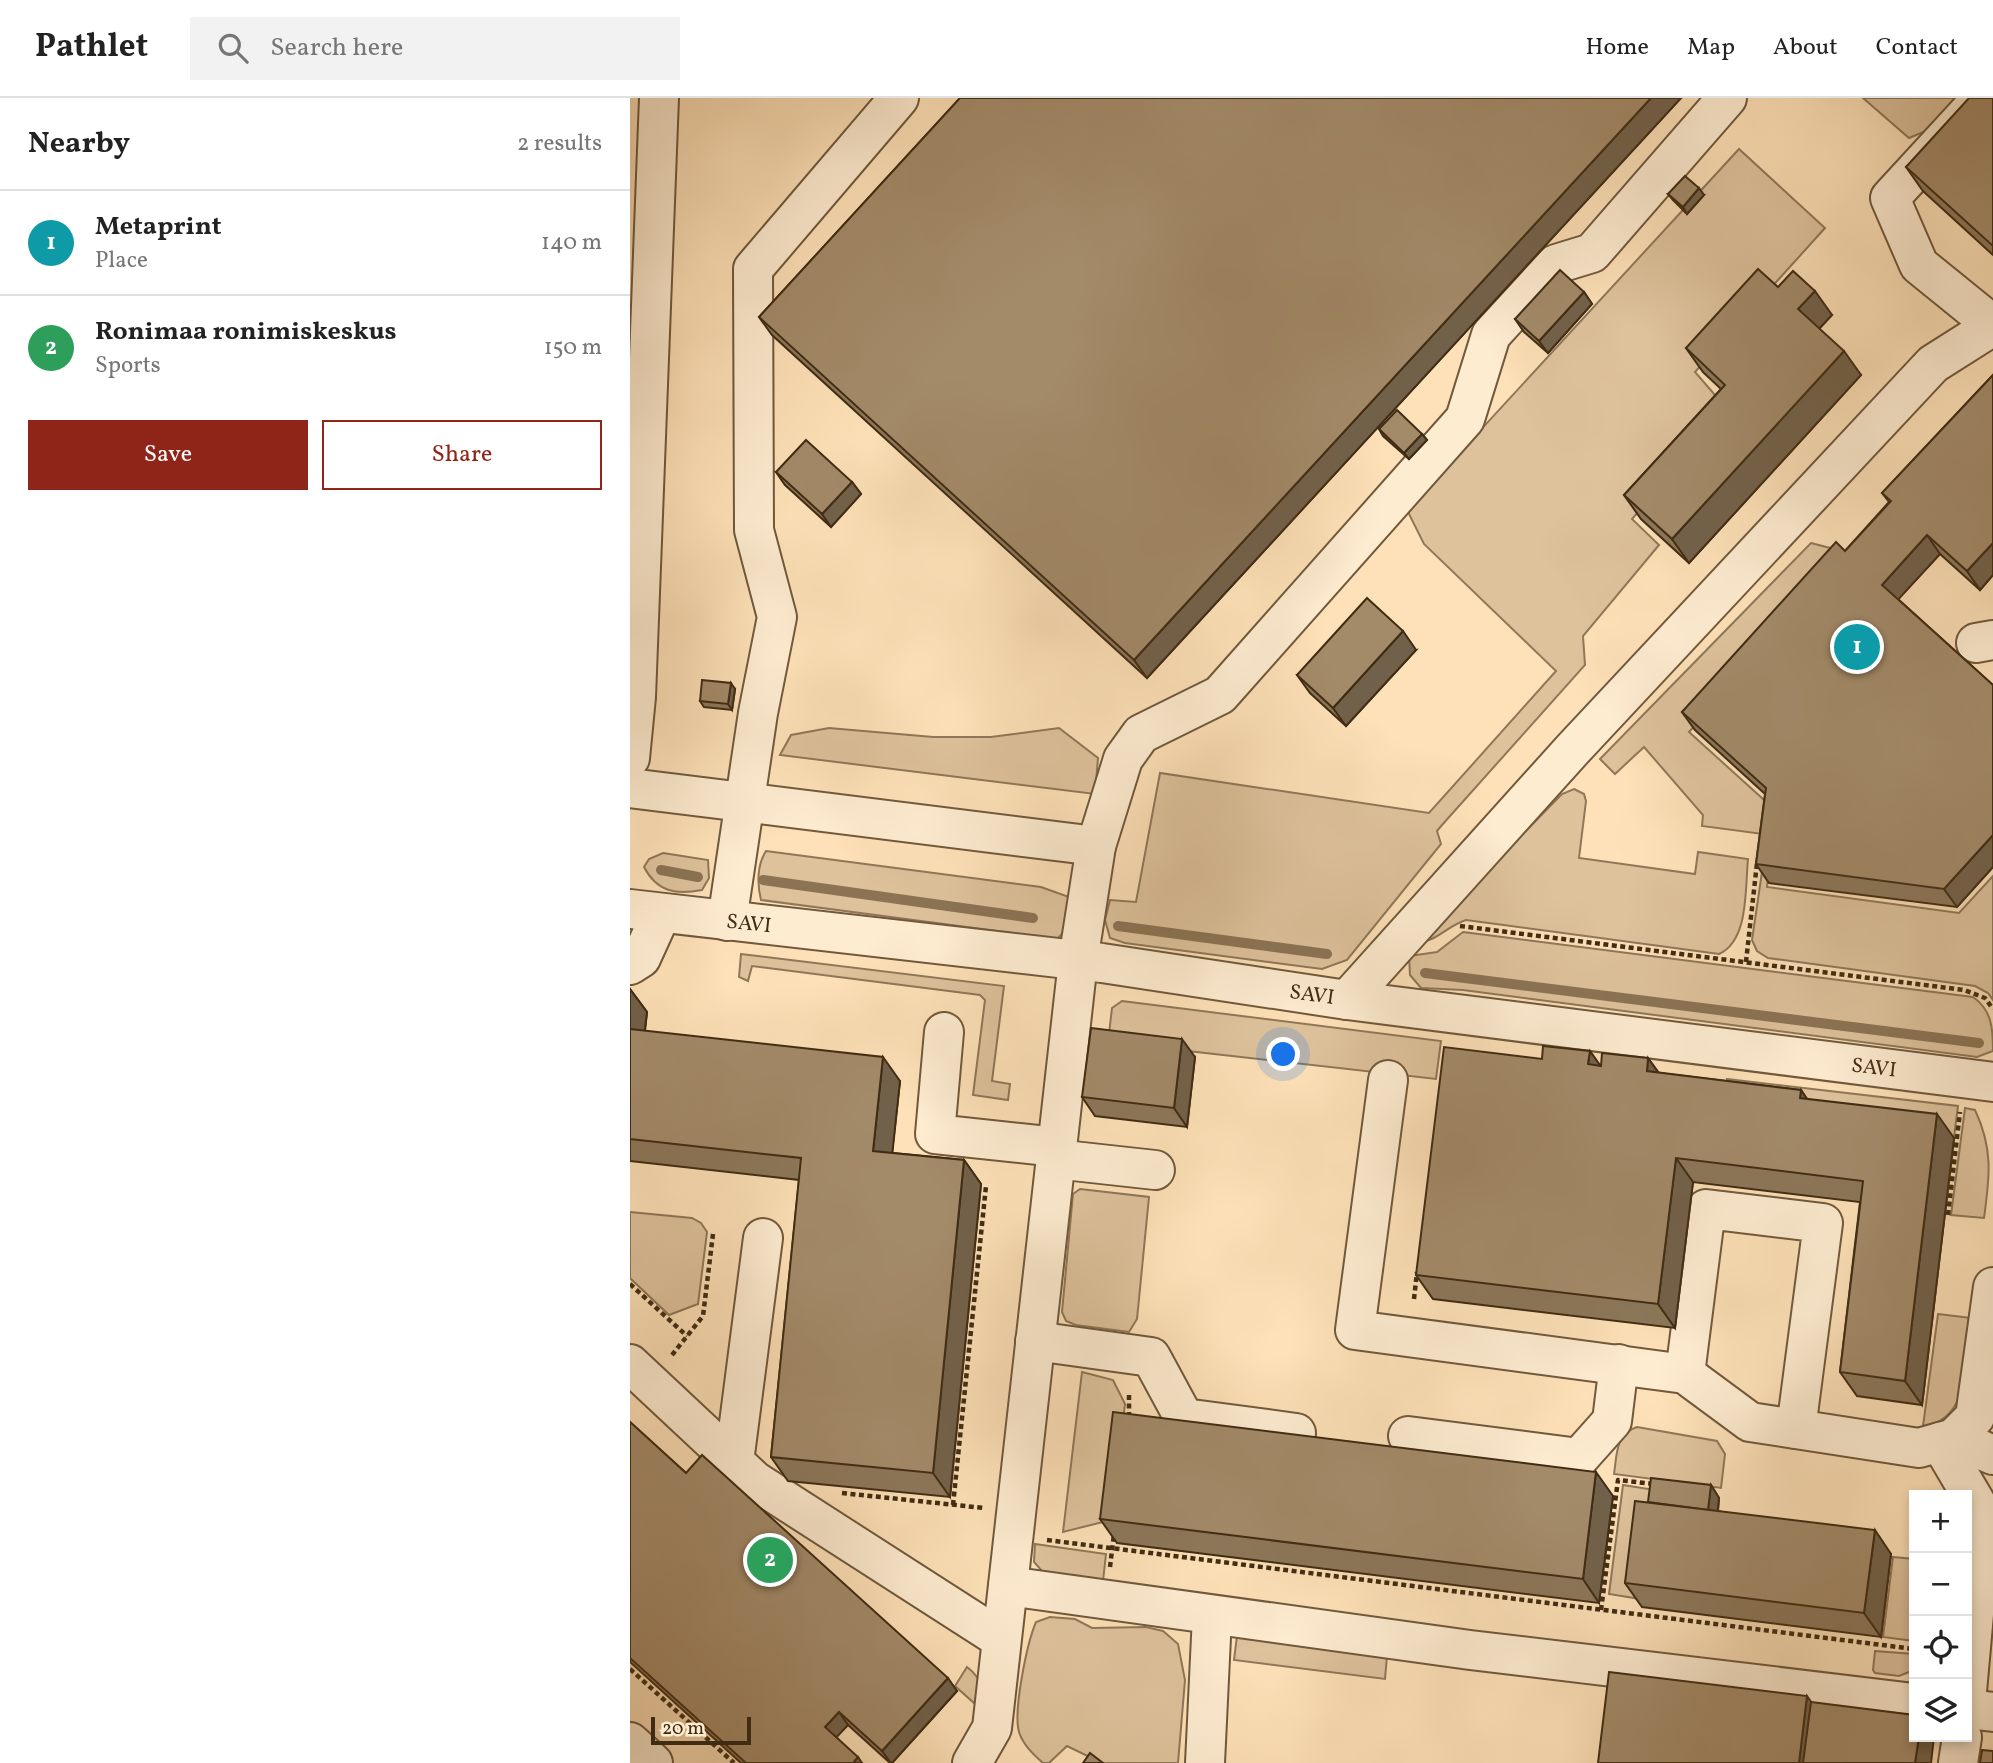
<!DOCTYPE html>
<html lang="en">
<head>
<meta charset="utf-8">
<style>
	body { margin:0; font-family:Vollkorn,serif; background:#f2f2f2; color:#222 }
	.controls { position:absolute; right:21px; bottom:21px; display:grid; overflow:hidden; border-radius:0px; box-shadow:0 4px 10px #0003 }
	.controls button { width:63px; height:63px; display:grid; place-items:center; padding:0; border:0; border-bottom:2px solid #e0e0e0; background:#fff; color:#222; font:35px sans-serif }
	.scale { position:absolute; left:21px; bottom:18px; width:100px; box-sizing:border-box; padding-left:7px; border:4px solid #402c13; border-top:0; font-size:19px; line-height:24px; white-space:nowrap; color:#402c13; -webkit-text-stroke:5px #feecd1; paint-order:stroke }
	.you { position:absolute; left:654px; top:957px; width:24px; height:24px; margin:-18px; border:5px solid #fff; border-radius:50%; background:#1a73e8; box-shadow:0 0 0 10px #1a73e833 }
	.badge { display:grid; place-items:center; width:46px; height:46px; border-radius:50%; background:#8f2418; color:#fff; font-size:23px; font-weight:700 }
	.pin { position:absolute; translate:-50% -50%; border:4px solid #fff; box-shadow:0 2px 7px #0006 }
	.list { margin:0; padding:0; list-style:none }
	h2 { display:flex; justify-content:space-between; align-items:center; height:91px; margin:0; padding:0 28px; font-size:30px }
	h2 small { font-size:23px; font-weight:400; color:#767676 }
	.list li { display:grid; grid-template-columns:46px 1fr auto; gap:21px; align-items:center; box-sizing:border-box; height:105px; padding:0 28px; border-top:2px solid #e0e0e0 }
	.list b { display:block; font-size:26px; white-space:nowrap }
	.list p { margin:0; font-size:23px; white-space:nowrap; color:#767676 }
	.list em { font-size:23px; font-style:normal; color:#767676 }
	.actions { display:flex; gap:14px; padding:21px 28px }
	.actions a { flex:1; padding:16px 0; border:2px solid #8f2418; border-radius:0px; text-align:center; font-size:24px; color:#8f2418 }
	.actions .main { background:#8f2418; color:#fff }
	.icon { flex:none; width:38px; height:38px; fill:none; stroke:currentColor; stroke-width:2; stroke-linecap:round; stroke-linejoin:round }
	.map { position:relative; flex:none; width:1363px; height:1665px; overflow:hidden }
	header { display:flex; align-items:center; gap:42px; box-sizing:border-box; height:98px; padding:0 35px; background:#fff; border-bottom:2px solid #e0e0e0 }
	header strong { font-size:33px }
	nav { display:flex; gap:38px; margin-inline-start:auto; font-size:24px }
	.search { width:490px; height:63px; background:#f2f2f2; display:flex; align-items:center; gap:18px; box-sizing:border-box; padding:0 24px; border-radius:0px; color:#767676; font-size:26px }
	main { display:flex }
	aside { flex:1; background:#fff }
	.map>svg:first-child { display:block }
	.green { fill:#dec29c; stroke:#8f7758; stroke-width:2 }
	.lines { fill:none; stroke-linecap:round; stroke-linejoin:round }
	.stream { stroke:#8b7354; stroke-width:10 }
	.minor-casing { stroke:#70593c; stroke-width:42 }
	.path { stroke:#402c13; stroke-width:4.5; stroke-dasharray:5 3.5; stroke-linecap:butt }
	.minor { stroke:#feecd1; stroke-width:38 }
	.wall { fill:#8c775a; stroke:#402c13; stroke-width:2 }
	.shaded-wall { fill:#72614a; stroke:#402c13; stroke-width:2 }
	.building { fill:#a38a69; stroke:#402c13; stroke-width:2 }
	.labels { text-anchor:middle; stroke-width:6; stroke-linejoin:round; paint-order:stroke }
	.street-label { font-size:21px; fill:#402c13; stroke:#feecd1 }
</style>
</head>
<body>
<header>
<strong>Pathlet</strong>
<div class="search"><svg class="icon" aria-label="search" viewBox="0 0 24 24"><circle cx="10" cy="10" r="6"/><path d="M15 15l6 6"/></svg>Search here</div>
<nav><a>Home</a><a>Map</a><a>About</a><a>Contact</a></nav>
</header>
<main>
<aside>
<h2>Nearby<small>2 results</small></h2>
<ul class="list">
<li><span class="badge" style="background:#0f9aa8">1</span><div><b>Metaprint</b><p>Place</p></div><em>140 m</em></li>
<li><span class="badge" style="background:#2e9e5b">2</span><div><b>Ronimaa ronimiskeskus</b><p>Sports</p></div><em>150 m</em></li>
</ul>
<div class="actions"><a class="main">Save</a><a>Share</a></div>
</aside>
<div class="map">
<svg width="1363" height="1665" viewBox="0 0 1363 1665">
	<rect width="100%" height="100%" fill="#fee1b8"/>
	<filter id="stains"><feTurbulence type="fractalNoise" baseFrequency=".00286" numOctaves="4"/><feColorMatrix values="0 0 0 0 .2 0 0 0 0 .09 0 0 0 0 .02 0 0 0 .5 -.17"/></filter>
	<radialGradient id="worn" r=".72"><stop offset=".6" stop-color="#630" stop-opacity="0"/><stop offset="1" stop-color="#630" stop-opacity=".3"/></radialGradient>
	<g class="green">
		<polygon points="1233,0 1334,0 1308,28 1279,40"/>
		<polygon points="1109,51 1195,130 1065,274 1098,312 1002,421 1029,447 953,538 955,567 812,727 807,733 811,746 717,862 692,871 495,845 480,840 475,822 480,802 506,804 530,675 799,715 926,573 794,446 777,412"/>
		<polygon points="1181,445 1204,451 1216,462 1059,634 1144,711 1140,737 1072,728 1073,717 1014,649 985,676 970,661"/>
		<polygon points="199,630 303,639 361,639 429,630 468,660 465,696 150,657 161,637"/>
		<path d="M944,691L954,696L956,703L949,760L1065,776L1068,754L1118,761C1115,790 1119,843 1089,856L836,822C817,828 806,844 786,845L932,696Z"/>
		<path d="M136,753L411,789L439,799C443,819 442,827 427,841L131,802C127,786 127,767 136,753Z"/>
		<path d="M33,755L78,762L79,780L72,792C46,797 27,794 14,769L19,761Z"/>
		<polygon points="1133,767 1139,768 1137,789 1329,815 1363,778 1363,902 1358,895 1345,888 1138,860 1127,853 1122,842"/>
		<path d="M833,834L1343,899C1362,912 1363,931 1363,953L1347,959L833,892L791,890L780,877L779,858L807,854Z"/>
		<polygon points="111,856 374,888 362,983 380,986 378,1002 343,997 355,902 350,897 122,868 118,883 109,879"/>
		<polygon points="492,903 811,943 806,981 478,944 482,910"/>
		<polygon points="1097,981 1328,1008 1324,1039 1191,1022 1095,1001"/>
		<path d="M1335,1010L1345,1012C1363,1050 1360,1077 1354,1120L1321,1117Z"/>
		<polygon points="450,1091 519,1099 507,1221 499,1234 446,1227 436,1223 432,1214 443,1096"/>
		<polygon points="0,1114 62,1120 71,1125 77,1134 68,1206 39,1217 0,1180"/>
		<path d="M1308,1216L1342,1220C1337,1257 1341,1323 1293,1328Z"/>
		<polygon points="452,1274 483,1282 495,1306 481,1422 433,1434"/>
		<path d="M1007,1329L1087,1343L1095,1356L1091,1390L984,1376C987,1357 985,1336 1007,1329Z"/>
		<polygon points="993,1387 1025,1392 1010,1501 979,1496"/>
		<polygon points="405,1446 476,1456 473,1483 412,1473 404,1464"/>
		<polygon points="1263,1459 1284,1461 1284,1543 1253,1539"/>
		<path d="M420,1519L445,1521L462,1530L516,1529L533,1533L548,1546L555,1582L548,1665H472L437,1648L419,1665H413C404,1657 393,1647 389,1634C383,1613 397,1545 406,1524Z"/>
		<polygon points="607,1538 757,1558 755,1581 604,1562"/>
		<polygon points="1245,1553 1284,1556 1284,1572 1269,1578 1245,1575 1243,1572"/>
		<path d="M337,1569C353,1581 354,1594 353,1613L325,1588Z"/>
	</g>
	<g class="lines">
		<g class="stream">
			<polyline points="31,772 68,779"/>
			<polyline points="133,782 403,820"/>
			<polyline points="488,828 697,856"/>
			<polyline points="795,875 1349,945"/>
		</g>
		<g class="minor-casing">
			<g id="minor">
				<polyline points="1352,0 1260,100 1289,167 1363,227"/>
				<polyline points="1346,545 1363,542"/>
				<polyline points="0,660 6,599 29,0"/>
				<polyline points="0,690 466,748 448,863 362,1630 342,1665"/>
				<polyline points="466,748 493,661 511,636 590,597 835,321 861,237 926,166 962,155 1097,0"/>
				<polyline points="0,811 472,865 717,902 1363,984"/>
				<polyline points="97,823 128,615 147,519 124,432 123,171 269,0"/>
				<polyline points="0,867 11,860 31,816"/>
				<polyline points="717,902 943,651 1303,266 1363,228"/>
				<polyline points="314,934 305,1036 427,1049"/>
				<polyline points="758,982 725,1232 1055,1276 1120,1324 1289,1350 1324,1340 1345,1319 1363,1189"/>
				<polyline points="425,1061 525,1072"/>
				<polyline points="405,1243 521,1259 554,1320 666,1335"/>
				<polyline points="0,1266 125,1383 371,1541"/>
				<polyline points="1055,1276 1076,1111 1193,1125 1166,1331"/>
				<polyline points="778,1338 949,1360 982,1323 989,1266"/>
				<polyline points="1324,1340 1363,1357"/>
				<polyline points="1310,1344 1353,1417 1337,1593"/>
				<polyline points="104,1364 133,1140"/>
				<polyline points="378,1488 840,1552 1284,1605"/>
				<polyline points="1337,1611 1363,1614"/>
				<polyline points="0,1644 23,1665"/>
				<polyline points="575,1665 582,1518"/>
				<polyline points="1328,1665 1332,1639"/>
			</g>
		</g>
		<g class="path">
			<polyline points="830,828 1334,892 1355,900 1363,911"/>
			<polyline points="1116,864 1127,765"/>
			<polyline points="1318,1117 1330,1014"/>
			<polyline points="0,1186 57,1238"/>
			<polyline points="784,1201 787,1174"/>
			<polyline points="42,1257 73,1218 83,1136"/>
			<polyline points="499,1319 499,1297"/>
			<polyline points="212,1395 354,1410"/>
			<polyline points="323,1407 356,1088"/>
			<polyline points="417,1442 1284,1551"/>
			<polyline points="480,1469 484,1436"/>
			<polyline points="971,1512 988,1382 1024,1386"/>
			<polyline points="0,1571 104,1665"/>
		</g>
		<use href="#minor" class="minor"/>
	</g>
	<g class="wall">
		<polygon points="330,0 1051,0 517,580 142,237 129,219"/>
		<polygon points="1363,0 1363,157 1293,93 1276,69"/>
		<polygon points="1038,96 1074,97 1057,116 1043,102"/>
		<polygon points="1148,189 1202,217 1189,231 1231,277 1059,465 1011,421 994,397 1091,291 1073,274 1056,250"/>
		<polygon points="954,194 962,206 918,255 894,234 885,221"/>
		<polygon points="1363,277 1363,477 1350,492 1310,456 1268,501 1363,587 1363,769 1327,809 1139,785 1126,766 1135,696 1065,632 1052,614 1215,453 1259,404 1252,395"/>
		<polygon points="749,331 792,336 797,342 779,361 753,338"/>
		<polygon points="146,374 222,384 231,396 201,429 155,387"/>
		<polygon points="786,552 716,628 680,595 667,577"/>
		<polygon points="105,591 102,612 74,609 70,603"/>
		<polygon points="0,891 17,914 15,933 270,983 262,1055 334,1062 351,1086 320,1399 158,1383 141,1359 169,1082 0,1063"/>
		<polygon points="960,953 970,968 1018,960 1029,975 1171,992 1177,1001 1324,1040 1292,1307 1227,1298 1210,1274 1230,1104 1063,1084 1045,1230 803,1201 786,1177 912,961"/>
		<polygon points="565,959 557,1029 465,1018 452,999"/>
		<polygon points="0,1324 56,1375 327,1593 262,1665 260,1665 218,1627 206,1639 232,1665 111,1665 0,1564"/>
		<polygon points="1081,1387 1089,1400 1088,1413 1261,1456 1251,1539 1012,1509 995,1485 1018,1404"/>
		<polygon points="983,1398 969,1505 487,1445 470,1421"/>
	</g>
	<g class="shaded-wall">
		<polygon points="1021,0 1051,0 517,580 504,562"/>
		<polygon points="1069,90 1074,97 1057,116 1053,109"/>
		<polygon points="1185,193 1202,217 1185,235 1168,211"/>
		<polygon points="954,194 962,206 918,255 909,243"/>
		<polygon points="1214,253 1231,277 1059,465 1042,441"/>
		<polygon points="792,336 797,342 779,361 774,355"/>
		<polygon points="222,384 231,396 201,429 192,416"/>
		<polygon points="1297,437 1310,456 1265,505 1252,487"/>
		<polygon points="1363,445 1363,477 1350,492 1337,473"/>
		<polygon points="773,533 786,552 716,628 703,610"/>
		<polygon points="101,585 105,591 102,612 98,606"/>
		<polygon points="1363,737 1363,769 1327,809 1314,791"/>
		<polygon points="0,891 17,914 12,955 0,937"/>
		<polygon points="552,941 565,959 557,1029 544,1010"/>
		<polygon points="960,953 977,977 958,966"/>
		<polygon points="253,959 270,983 260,1077 243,1053"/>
		<polygon points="1018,960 1035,984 1017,973"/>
		<polygon points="1171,992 1187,1016 1170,1000"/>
		<polygon points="1307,1016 1324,1040 1292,1307 1275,1283"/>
		<polygon points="1046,1060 1063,1084 1045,1230 1028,1206"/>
		<polygon points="334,1062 351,1086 320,1399 303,1375"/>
		<polygon points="966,1374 983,1398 969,1505 953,1481"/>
		<polygon points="1081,1387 1089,1400 1086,1432 1077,1419"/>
		<polygon points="1245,1432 1261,1456 1251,1539 1234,1515"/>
		<polygon points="318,1580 327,1593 262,1665 261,1665 252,1653"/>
		<polygon points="1177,1598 1194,1622 1189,1665 1169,1665"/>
		<polygon points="209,1614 218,1627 204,1642 195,1629"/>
		<polygon points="1289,1639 1304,1639 1301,1665 1285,1665"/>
		<polygon points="228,1659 232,1665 223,1665"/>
	</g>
	<g class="building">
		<polygon points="330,0 1021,0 504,562 129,219"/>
		<polygon points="1339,0 1363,0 1363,148 1276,69"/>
		<polygon points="1055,78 1069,90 1053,109 1038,96"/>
		<polygon points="1128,171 1148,189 1163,173 1185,193 1168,211 1214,253 1042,441 994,397 1095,287 1056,250"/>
		<polygon points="930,172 954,194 909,243 885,221"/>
		<polygon points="1363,277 1363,445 1337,473 1297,437 1252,487 1363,587 1363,737 1314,791 1126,766 1136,690 1052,614 1206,444 1215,453 1261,403 1252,395"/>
		<polygon points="767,312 792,336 774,355 749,331"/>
		<polygon points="176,342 222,384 192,416 146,374"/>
		<polygon points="737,500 773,533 703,610 667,577"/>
		<polygon points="72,582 101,585 98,606 70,603"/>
		<polygon points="461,930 552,941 544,1010 452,999"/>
		<polygon points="0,931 253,959 243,1053 334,1062 303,1375 141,1359 171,1060 0,1041"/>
		<polygon points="913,948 960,953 958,966 971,968 972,955 1018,960 1017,973 1171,992 1170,1000 1307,1016 1275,1283 1210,1274 1233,1083 1046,1060 1028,1206 786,1177 814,949 912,961"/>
		<polygon points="483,1314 966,1374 953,1481 470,1421"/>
		<polygon points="0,1324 56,1375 72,1357 318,1580 252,1653 209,1614 195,1629 228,1659 223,1665 116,1665 0,1560"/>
		<polygon points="1021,1380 1081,1387 1078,1412 1018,1404"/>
		<polygon points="1005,1403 1245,1432 1234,1515 995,1485"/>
		<polygon points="979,1574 1177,1598 1169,1665 968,1665"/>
		<polygon points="1181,1604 1284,1617 1284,1639 1289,1639 1285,1665 1173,1665"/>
		<polygon points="1352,1652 1363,1653 1363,1665 1350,1665"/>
		<polygon points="460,1655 473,1665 453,1665"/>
	</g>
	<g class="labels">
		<g class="street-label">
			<text transform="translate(119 825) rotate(6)" y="7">SAVI</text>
			<text transform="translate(682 896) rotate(8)" y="7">SAVI</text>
			<text transform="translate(1244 969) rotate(7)" y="7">SAVI</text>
		</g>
	</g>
	<rect width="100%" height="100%" filter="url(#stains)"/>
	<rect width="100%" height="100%" fill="url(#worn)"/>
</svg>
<div class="controls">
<button>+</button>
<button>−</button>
<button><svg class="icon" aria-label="locate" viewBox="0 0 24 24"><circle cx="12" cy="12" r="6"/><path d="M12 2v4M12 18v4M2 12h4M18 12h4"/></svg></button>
<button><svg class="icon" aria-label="layers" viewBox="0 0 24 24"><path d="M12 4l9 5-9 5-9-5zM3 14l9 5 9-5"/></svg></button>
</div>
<div class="scale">20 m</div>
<div class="you"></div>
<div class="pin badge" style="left:1227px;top:549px;background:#0f9aa8">1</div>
<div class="pin badge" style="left:140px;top:1462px;background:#2e9e5b">2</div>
</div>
</main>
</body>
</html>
